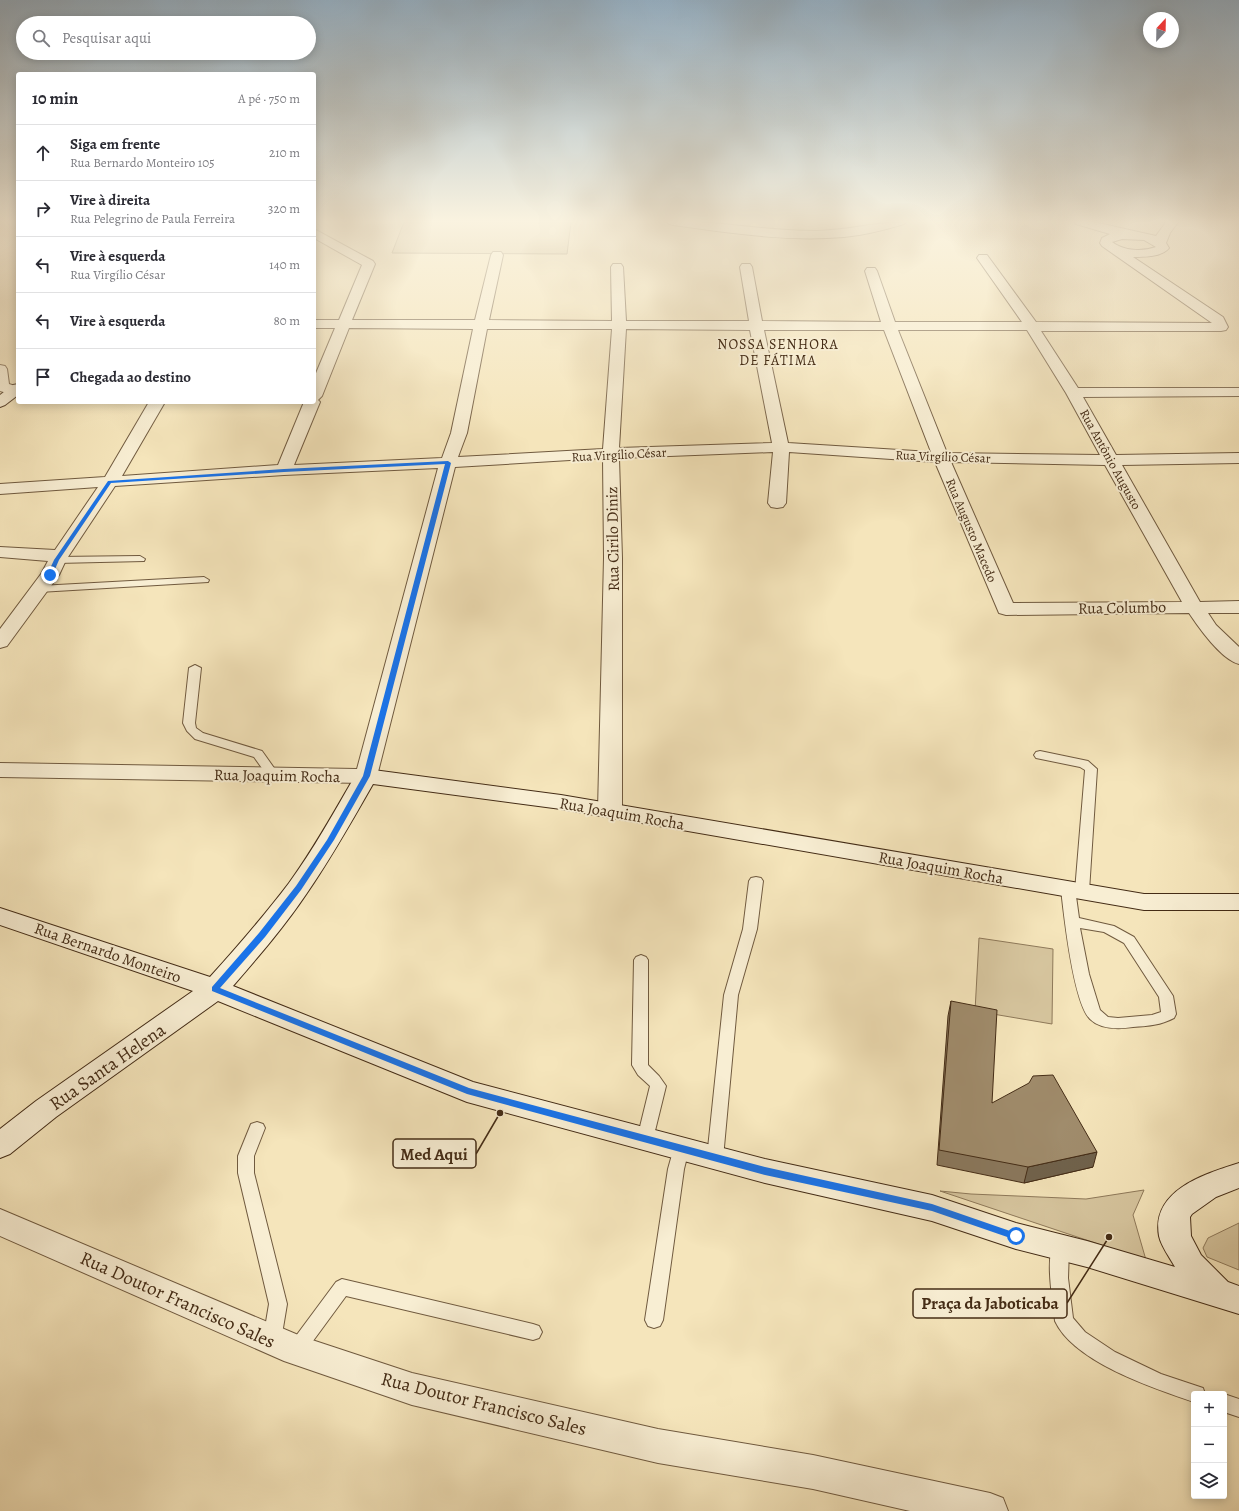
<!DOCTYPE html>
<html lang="pt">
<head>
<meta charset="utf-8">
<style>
	body { margin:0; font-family:Alegreya,serif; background:#f2f2f3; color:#2b2b33 }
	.controls { position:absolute; right:12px; bottom:12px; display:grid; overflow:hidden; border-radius:4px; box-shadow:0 2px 10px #0003 }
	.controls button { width:36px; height:36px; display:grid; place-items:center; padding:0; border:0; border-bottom:1px solid #e1e1e2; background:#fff; color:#2b2b33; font:20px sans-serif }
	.compass { position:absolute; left:1143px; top:12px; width:36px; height:36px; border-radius:50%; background:#fff; box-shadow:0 2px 10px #0003; rotate:22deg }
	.stop { position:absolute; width:12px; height:12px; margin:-9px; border:3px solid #1a73e8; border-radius:50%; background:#fff }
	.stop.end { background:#1a73e8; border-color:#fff; box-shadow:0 1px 4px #0008 }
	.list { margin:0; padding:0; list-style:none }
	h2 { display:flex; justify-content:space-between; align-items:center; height:52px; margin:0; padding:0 16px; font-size:17px }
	h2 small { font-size:13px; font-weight:400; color:#7c7c81 }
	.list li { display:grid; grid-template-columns:26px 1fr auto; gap:12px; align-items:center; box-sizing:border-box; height:56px; padding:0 16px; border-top:1px solid #e1e1e2 }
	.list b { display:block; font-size:15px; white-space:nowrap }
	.list p { margin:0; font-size:13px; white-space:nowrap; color:#7c7c81 }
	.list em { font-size:13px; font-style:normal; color:#7c7c81 }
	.icon { flex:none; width:22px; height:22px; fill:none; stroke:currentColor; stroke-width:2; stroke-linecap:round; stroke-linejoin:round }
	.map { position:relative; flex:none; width:1239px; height:1511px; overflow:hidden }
	.search { position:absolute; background:#fff; box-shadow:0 2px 10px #0003; left:16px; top:16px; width:300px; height:44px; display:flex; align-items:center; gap:10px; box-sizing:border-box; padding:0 14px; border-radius:22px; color:#7c7c81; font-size:15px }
	.panel { position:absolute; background:#fff; box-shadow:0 2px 10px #0003; left:16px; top:72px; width:300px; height:332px; border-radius:4px }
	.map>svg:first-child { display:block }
	.green { fill:#d7c69f; stroke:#8e795a }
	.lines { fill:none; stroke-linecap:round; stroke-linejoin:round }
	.lane-casing { stroke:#705a3f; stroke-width:2 }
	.street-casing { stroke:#705a3f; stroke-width:2 }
	.secondary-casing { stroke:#442c16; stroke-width:2 }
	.lane { fill:#f8eed3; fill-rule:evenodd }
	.street { fill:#f8eed3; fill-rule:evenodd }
	.secondary { fill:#f8eed3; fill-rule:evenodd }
	.wall { fill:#8a785d; stroke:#442c16 }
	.shaded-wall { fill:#70624c; stroke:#442c16 }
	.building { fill:#a08c6c; stroke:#442c16 }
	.route { fill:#1a73e8 }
	.labels { text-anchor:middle; stroke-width:4; stroke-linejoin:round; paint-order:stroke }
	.far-street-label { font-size:13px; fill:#442c16; stroke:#f8eed3 }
	.far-neighbourhood-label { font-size:14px; letter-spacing:1px; fill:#442c16; stroke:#f8eed3 }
	.street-label { font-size:16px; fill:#442c16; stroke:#f8eed3 }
	.near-street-label { font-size:19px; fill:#442c16; stroke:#f8eed3 }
	.leader { fill:none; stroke:#442c16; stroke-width:1.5 }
	.callout-dot { fill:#442c16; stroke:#f8eed3; stroke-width:1.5 }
	.callout { fill:#f8eed3; stroke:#442c16; stroke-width:1.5 }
	.callout-label { font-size:17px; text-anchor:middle; font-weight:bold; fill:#442c16 }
</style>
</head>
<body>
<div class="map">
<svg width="1239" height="1511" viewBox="0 0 1239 1511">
	<rect width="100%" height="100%" fill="#f5e5bb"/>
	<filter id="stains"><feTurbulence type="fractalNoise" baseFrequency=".005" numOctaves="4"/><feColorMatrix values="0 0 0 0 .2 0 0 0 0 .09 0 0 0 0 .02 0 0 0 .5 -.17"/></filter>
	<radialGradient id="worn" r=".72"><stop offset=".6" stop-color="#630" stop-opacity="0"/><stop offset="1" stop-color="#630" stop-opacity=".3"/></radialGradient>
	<g class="green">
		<polygon points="404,222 571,222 567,254 392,253"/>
		<polygon points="979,938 1053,949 1052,1024 975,1011"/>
		<polygon points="1144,1190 1133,1215 1146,1260 940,1191 971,1194 1086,1199"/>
		<polygon points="1239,1223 1239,1270 1207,1257 1203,1248 1208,1238"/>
	</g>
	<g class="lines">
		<g class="lane-casing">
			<g id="lane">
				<polygon points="140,556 145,559 144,561 57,563 52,560 57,557"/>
				<polygon points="204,577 209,580 208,582 39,592 34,589 39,586"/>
				<polygon points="195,665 201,668 195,723 196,728 203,733 262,751 279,775 277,778 269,778 254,757 195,739 187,731 183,723 189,668"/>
				<polygon points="1040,751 1088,761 1097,769 1089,891 1087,894 1082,895 1077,894 1075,891 1085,770 1080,767 1036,758 1034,755 1036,752"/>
				<polygon points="756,877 761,878 763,881 757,929 738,995 723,1158 721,1163 715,1164 709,1163 707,1158 724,995 743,929 749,881 751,878"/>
				<path d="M1068,885L1073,886L1075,889L1079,918L1114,926L1134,937L1173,996L1176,1014L1174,1018C1161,1025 1148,1026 1133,1027C1119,1029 1101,1030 1090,1019C1073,1002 1064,915 1061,889L1063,886ZM1080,928L1104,932L1124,943L1159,997L1161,1012L1152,1015L1118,1018L1108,1017L1100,1010L1089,974Z"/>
				<polygon points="641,955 646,957 648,960 648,1065 659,1076 666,1086 653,1139 651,1143 645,1145 639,1143 637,1139 650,1086 638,1075 632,1065 634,960 636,957"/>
				<polygon points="257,1122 263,1124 265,1128 254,1156 254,1173 287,1304 281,1340 278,1346 272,1348 266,1346 263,1340 269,1304 238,1173 238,1156 251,1124"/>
				<polygon points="681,1143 687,1144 689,1149 684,1169 663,1320 660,1326 654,1328 648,1326 645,1320 668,1169 675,1144"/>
				<path d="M1060,1241L1066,1243L1069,1248L1068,1278L1073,1318L1085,1332L1115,1352L1161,1374L1203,1388L1205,1394H1194V1402C1153,1388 1074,1362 1055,1321C1053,1301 1045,1260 1054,1243Z"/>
				<polygon points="342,1279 533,1324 539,1326 542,1332 539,1338 533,1340 346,1296 302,1356 296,1358 290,1356 287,1350 290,1344 336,1282"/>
				<polygon points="1224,1394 1239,1399 1239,1417 1224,1412"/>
			</g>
		</g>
		<g class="street-casing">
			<g id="street">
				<path d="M667,222C678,222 690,221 701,222C739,225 776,231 814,231C845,231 875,222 906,222L904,224C884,230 865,235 844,237C787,242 730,233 673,225L669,224Z"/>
				<path d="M1074,222H1094L1156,236L1166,222H1178L1170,233L1166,243L1169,248C1162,257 1144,257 1133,257L1223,317L1228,327L1226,330L1221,331H1041L1078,388H1239V396L1083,397L1116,455L1239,453V463L1122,465L1200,602L1239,601V613H1208L1216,625L1239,647V664C1222,660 1199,628 1189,613L1006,615L999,613L935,462L789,452L786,503L783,507L777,508L771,507L768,503L773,452L619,458L622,558V810L618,815L610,817L602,815L598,810L604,558L603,458L455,467L377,776L374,781L366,783L0,777V763L357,769L438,468L284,475L115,486L66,560L59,575L7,646L0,648V629L41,574L48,561L0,557V547L55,550L98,487L0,494V484L105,477L149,402H165L122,476L278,465L304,402H314V378L335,328H314V320H339L362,265L314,238V229L373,261L375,264L352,320H475L491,255L493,252H501L503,255L489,320L612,321L611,267L613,264H621L623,267L626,321H749L740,267L742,264H750L752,267L762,321L881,322L865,271L867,268H875L877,271L895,322H1022L977,258L979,255H987L1036,322L1212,323L1102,246L1100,243L1102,238L1110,234L1076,224ZM1122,239L1144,240L1156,247C1142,252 1124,251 1112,242ZM349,328L473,329L451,433L442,458L294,465L320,402L318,400L322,396ZM487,329H612L603,449L458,457L467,433ZM626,329L750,330L772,443L619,448ZM764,330H884L931,452L788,443ZM898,330H1027L1066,393L1100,455L947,453ZM951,462L1105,465L1182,602L1013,603Z"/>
				<polygon points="0,365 5,366 7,369 9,384 18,387 18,394 14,395 0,391"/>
				<polygon points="0,1209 303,1337 412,1373 658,1429 813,1455 990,1493 1003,1498 1008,1511 910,1511 813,1489 658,1463 412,1405 284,1361 0,1236"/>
			</g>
		</g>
		<g class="secondary-casing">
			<g id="secondary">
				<polygon points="18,384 18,395 5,405 0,407 0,395 13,385"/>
				<path d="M366,769L561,795L1144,894H1239V910H1144L561,809L373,784C352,821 331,858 307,893C285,926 259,956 233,986L473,1082L765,1159L932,1195L1016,1223L1087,1241L1175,1267C1170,1258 1161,1246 1159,1236C1151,1190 1205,1174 1239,1163V1188L1216,1197L1192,1214L1190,1217L1191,1236L1201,1255L1228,1282L1239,1286V1314L1087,1267L1016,1249L932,1221L765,1183L467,1102L218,1001L56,1117L10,1154L0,1158V1129L36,1101L193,991L0,925V908L210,977C237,947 264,916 289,883C314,849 334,812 355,776L358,771Z"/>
			</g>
		</g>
		<use href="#lane" class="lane"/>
		<use href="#street" class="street"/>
		<use href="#secondary" class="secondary"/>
	</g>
	<polygon class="wall" points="951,1001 992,1103 1093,1167 1024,1183 937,1165 948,1016"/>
	<polygon class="shaded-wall" points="1097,1152 1093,1167 1024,1183 1028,1167"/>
	<polygon class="building" points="951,1001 997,1010 992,1103 1029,1083 1033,1076 1053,1075 1097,1152 1028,1167 939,1150"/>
	<linearGradient id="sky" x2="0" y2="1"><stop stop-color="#95aec0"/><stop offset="0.51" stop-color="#faf3e0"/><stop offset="1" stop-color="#faf3e0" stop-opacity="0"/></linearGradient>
	<rect width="1239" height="434" fill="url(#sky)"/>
	<polygon class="route" points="448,461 451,463 370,776 334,840 301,890 265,937 220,988 469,1088 765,1167 932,1204 1019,1234 1021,1236 1019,1239 1016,1240 932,1211 765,1175 467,1094 212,991 212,987 259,933 296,886 327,840 363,776 445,464 284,472 111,483 59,560 52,576 47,575 54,560 108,481 284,469"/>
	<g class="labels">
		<g class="far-street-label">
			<text transform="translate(619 454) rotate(-3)" y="5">Rua Virgílio César</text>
			<text transform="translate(943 456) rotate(2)" y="5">Rua Virgílio César</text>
			<text transform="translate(1111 459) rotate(61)" y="5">Rua Antônio Augusto</text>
			<text transform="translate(972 530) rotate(67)" y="5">Rua Augusto Macedo</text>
		</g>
		<g class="far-neighbourhood-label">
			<text x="778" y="349">NOSSA SENHORA<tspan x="778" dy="16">DE FÁTIMA</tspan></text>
		</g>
		<g class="street-label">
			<text transform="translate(612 539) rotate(-91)" y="6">Rua Cirilo Diniz</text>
			<text transform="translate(1122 607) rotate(-1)" y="6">Rua Columbo</text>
			<text transform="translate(277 775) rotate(1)" y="6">Rua Joaquim Rocha</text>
			<text transform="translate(622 813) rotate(10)" y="6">Rua Joaquim Rocha</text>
			<text transform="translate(941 867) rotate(10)" y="6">Rua Joaquim Rocha</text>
			<text transform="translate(108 952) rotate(19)" y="6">Rua Bernardo Monteiro</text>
		</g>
		<g class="near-street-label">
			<text transform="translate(107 1066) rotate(-35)" y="7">Rua Santa Helena</text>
			<text transform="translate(178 1299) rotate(24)" y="7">Rua Doutor Francisco Sales</text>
			<text transform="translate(484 1403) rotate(14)" y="7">Rua Doutor Francisco Sales</text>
		</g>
	</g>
	<path class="leader" d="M500 1113L476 1154M1109 1237L1067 1303"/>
	<g class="callout-dot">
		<circle cx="500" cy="1113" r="4"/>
		<circle cx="1109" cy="1237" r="4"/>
	</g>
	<g class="callout">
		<rect x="393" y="1139" width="83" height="29" rx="4"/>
		<rect x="913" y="1289" width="154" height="29" rx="4"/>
	</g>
	<g class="callout-label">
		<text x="434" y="1160">Med Aqui</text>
		<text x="990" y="1309">Praça da Jaboticaba</text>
	</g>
	<rect width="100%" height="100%" filter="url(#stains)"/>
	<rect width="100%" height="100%" fill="url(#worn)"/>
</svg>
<div class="controls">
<button>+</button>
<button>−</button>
<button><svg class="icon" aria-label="layers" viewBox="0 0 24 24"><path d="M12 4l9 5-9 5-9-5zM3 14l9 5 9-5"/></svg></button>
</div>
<svg class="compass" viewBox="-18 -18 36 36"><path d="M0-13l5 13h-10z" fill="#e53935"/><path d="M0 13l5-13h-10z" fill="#7c7c81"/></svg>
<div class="stop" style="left:1016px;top:1236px"></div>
<div class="stop end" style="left:50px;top:575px"></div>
<div class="search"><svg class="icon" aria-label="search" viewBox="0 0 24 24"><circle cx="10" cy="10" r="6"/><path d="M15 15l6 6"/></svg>Pesquisar aqui</div>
<section class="panel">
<h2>10 min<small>A pé · 750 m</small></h2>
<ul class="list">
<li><svg class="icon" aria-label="ahead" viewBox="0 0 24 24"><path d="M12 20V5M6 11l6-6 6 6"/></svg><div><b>Siga em frente</b><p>Rua Bernardo Monteiro 105</p></div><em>210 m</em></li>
<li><svg class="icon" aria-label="right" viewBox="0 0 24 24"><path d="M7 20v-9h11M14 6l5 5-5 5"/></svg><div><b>Vire à direita</b><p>Rua Pelegrino de Paula Ferreira</p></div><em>320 m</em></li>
<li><svg class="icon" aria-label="left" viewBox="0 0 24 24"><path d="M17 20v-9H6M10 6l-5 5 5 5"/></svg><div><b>Vire à esquerda</b><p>Rua Virgílio César</p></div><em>140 m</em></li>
<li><svg class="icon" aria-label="left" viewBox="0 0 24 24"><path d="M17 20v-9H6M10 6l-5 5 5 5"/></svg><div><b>Vire à esquerda</b></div><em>80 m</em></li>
<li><svg class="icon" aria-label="arrive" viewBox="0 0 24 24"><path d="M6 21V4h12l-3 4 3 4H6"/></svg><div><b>Chegada ao destino</b></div></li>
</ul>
</section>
</div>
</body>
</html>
